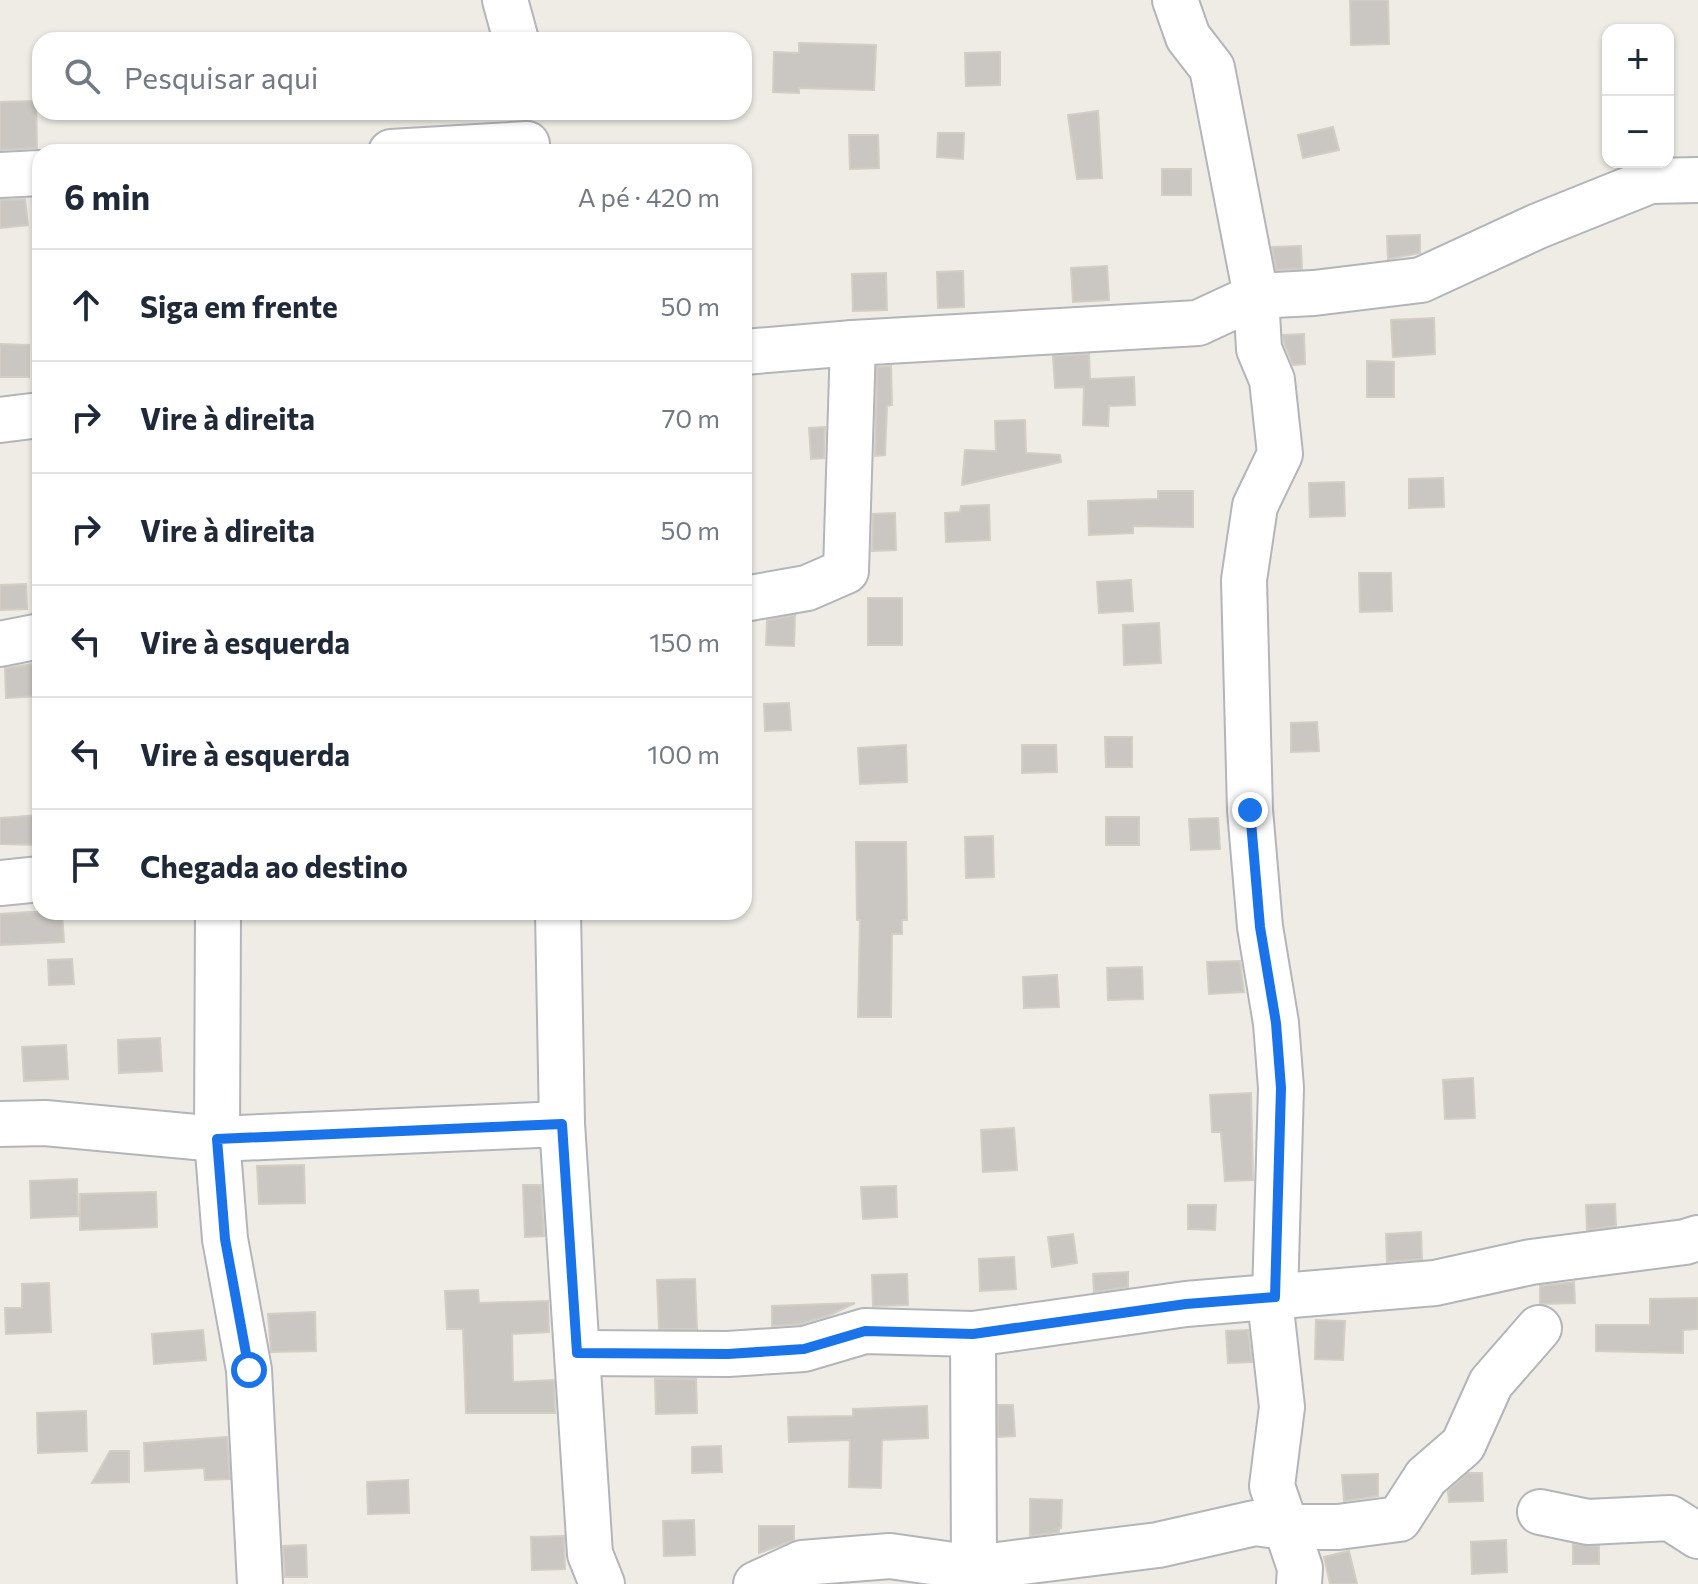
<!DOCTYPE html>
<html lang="pt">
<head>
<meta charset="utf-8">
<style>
	body { margin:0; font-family:Commissioner,sans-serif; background:#f2f2f3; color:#1f2937 }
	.controls { position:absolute; right:24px; top:24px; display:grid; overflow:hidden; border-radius:16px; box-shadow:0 2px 6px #0004 }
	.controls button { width:72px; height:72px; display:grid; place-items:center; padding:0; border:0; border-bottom:2px solid #e0e1e3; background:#fff; color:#1f2937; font:40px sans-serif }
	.stop { position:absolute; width:24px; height:24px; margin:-18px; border:6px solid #1a73e8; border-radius:50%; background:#fff }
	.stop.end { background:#1a73e8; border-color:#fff; box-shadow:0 2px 8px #0008 }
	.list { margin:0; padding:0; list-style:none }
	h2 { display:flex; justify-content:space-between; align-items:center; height:104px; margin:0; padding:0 32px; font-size:34px }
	h2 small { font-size:26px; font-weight:400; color:#747a83 }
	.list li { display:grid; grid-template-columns:52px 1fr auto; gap:24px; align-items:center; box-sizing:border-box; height:112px; padding:0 32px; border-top:2px solid #e0e1e3 }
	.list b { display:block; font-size:30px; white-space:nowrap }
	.list em { font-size:26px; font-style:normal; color:#747a83 }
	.icon { flex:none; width:44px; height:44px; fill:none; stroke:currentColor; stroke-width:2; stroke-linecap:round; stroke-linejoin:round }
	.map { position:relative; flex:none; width:1698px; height:1584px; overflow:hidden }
	.search { position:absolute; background:#fff; box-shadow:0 2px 6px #0004; left:32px; top:32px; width:720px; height:88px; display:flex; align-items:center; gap:20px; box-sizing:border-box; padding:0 28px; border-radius:24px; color:#747a83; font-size:30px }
	.panel { position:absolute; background:#fff; box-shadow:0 2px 6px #0004; left:32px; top:144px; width:720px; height:776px; border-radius:24px }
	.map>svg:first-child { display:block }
	.building { fill:#cac7c2; stroke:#d2cec3; stroke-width:2 }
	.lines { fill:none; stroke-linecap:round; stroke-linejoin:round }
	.minor-casing { stroke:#b2b5b9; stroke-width:48 }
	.minor { stroke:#fff; stroke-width:44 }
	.route { stroke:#1a73e8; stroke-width:10 }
</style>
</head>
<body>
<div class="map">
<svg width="1698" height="1584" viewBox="0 0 1698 1584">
	<rect width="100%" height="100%" fill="#eeece5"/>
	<g class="building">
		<polygon points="1350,0 1388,0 1389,44 1351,45"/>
		<polygon points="799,43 876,45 874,90 799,88 799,93 773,92 774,52 799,53"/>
		<polygon points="1000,52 1000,85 966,86 965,53"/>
		<polygon points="36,101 37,148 0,150 0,102"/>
		<polygon points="1098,111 1102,178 1077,179 1068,115"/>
		<polygon points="1333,127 1339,150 1303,158 1298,135"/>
		<polygon points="938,133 964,133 963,159 937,157"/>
		<polygon points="849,135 878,135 879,168 850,169"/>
		<rect x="1162" y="169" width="29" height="26"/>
		<polygon points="25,199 28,225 0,228 0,200"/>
		<polygon points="1420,235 1420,253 1388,259 1387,236"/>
		<polygon points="1301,246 1302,269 1276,270 1272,247"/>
		<polygon points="1107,266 1109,300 1073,302 1071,268"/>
		<polygon points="963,271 964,307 938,308 937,272"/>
		<polygon points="886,273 887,310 853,311 852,274"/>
		<polygon points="1434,318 1435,354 1393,357 1391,320"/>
		<polygon points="1304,334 1305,364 1293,365 1284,343 1283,335"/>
		<polygon points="0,344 29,345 29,377 0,377"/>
		<polygon points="1089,354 1090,379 1134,377 1135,405 1109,406 1108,426 1083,425 1084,387 1055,388 1053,356"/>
		<polygon points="1367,361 1394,362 1394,397 1367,397"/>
		<polygon points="891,366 892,405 887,406 885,455 875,456 877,367"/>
		<polygon points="1025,420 1026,453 1060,455 1061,462 962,485 965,450 996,451 995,421"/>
		<polygon points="825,427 824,458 811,459 809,428"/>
		<polygon points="1443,478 1444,507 1409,508 1409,479"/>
		<polygon points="1344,482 1345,516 1310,517 1309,483"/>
		<polygon points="1158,491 1193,491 1193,527 1133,526 1133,533 1089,535 1088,501 1158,499"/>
		<polygon points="989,505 990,540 946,542 945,513 960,512 961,506"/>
		<polygon points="895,513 896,550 872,551 873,514"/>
		<polygon points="1359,573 1391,573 1392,611 1360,612"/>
		<polygon points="1131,580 1133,611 1099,613 1097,582"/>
		<polygon points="26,584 27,609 0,610 0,585"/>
		<rect x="868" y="598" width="34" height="47"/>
		<polygon points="795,615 794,646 766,645 767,620"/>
		<polygon points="1159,623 1161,663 1124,665 1123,625"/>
		<polygon points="40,663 40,696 6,698 5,668"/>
		<polygon points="789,703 791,730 765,731 764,704"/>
		<polygon points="1317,722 1319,751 1291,752 1291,723"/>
		<polygon points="1105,737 1132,737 1132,767 1106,767"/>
		<polygon points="906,745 907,782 860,784 858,748"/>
		<polygon points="1022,745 1056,745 1057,772 1022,773"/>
		<polygon points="40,815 40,845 0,844 0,818"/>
		<rect x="1106" y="817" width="33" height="28"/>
		<polygon points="1218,818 1220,849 1191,850 1189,819"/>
		<polygon points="993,836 994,877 966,878 965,837"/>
		<polygon points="856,842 906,842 907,920 902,920 902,934 892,934 891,1017 858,1017 860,920 857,920"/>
		<polygon points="29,912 62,912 64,942 0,945 0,914"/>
		<polygon points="72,959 74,984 49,985 48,960"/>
		<polygon points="1240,961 1244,992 1209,994 1207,962"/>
		<polygon points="1142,967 1143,999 1108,1000 1107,968"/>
		<polygon points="1057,975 1059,1007 1024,1008 1023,977"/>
		<polygon points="160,1038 162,1071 119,1073 118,1040"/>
		<polygon points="66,1045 68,1079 24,1081 22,1047"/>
		<polygon points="1473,1078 1475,1118 1445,1119 1443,1080"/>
		<polygon points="1251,1093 1253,1180 1225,1181 1221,1132 1212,1132 1210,1095"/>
		<polygon points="1014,1128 1017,1170 983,1172 981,1130"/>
		<polygon points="304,1165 305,1203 259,1204 257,1166"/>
		<polygon points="77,1179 78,1216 31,1218 30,1181"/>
		<polygon points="523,1185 541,1185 544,1236 525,1237"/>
		<polygon points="896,1186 897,1217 863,1219 861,1187"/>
		<polygon points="156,1192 157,1227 80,1230 80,1194"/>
		<polygon points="1615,1204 1616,1226 1587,1230 1586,1205"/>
		<polygon points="1188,1205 1216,1205 1215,1230 1188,1229"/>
		<polygon points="1421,1232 1422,1259 1387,1262 1386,1234"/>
		<polygon points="1073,1234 1077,1263 1052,1267 1048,1237"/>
		<polygon points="1014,1257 1016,1289 980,1291 979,1259"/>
		<polygon points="1128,1272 1128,1287 1094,1292 1093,1274"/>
		<polygon points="907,1274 908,1305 873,1306 872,1275"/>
		<polygon points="695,1279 697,1329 659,1329 657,1280"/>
		<polygon points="1574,1282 1575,1303 1540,1304 1540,1286"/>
		<polygon points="49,1283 51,1332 6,1334 5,1308 22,1308 22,1284"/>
		<polygon points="478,1290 479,1303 548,1301 549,1332 512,1334 513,1382 554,1380 555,1413 466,1413 463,1329 447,1329 445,1291"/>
		<polygon points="1698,1298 1698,1329 1683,1330 1683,1353 1596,1351 1596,1325 1650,1325 1650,1299"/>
		<polygon points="855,1303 830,1315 800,1324 772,1326 772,1306"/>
		<polygon points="315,1312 316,1351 271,1352 268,1314"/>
		<polygon points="1316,1320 1345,1321 1343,1360 1315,1359"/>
		<polygon points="203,1330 206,1360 154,1364 152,1334"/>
		<polygon points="1248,1330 1252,1362 1228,1363 1226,1331"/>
		<polygon points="655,1379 696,1379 697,1413 656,1414"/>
		<polygon points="998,1405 1013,1405 1015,1436 998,1437"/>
		<polygon points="927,1406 928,1438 882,1440 881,1488 849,1487 850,1440 789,1442 788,1417 853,1416 853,1409"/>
		<polygon points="86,1411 87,1451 38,1453 37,1413"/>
		<polygon points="227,1437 230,1479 205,1480 204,1468 145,1471 144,1443"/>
		<polygon points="721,1446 722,1472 692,1473 692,1447"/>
		<polygon points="110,1451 129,1451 129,1482 92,1483"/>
		<polygon points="1468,1473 1482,1473 1483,1501 1449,1502 1448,1491"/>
		<polygon points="1378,1474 1378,1496 1344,1501 1342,1475"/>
		<polygon points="408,1480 409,1513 368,1514 367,1482"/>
		<polygon points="1030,1499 1062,1500 1061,1528 1059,1528 1059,1532 1030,1536"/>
		<polygon points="694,1520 695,1555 664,1556 663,1521"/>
		<polygon points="759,1526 794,1526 794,1540 759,1553"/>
		<polygon points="564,1536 565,1569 532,1570 531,1537"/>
		<polygon points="1506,1540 1507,1572 1472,1574 1471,1542"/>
		<polygon points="1573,1544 1599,1546 1599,1564 1573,1564"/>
		<polygon points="306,1545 307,1577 285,1577 283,1546"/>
		<polygon points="1349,1551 1357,1584 1330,1584 1324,1557"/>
	</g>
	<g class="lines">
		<g class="minor-casing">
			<g id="minor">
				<polyline points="505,0 516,40"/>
				<polyline points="1175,0 1188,37 1212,68 1256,296 1259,349 1272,380 1280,454 1255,506 1244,580 1250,810 1260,927 1276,1023 1281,1088 1275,1297 1272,1318 1282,1407 1272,1486 1300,1568 1299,1584"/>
				<polyline points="391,152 527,144"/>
				<polyline points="0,175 40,173"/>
				<polyline points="853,343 1198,323 1256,296 1314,293 1421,280 1538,226 1650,181 1698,180"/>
				<polyline points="744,352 853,343 846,571 807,588 744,599"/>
				<polyline points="0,420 40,415"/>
				<polyline points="0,644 40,636"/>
				<polyline points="0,883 40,879"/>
				<polyline points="218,912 217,1139 225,1239 249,1370 260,1584"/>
				<polyline points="558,912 562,1124 590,1554 602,1584"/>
				<polyline points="0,1124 45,1123 217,1139 562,1124"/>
				<polyline points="577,1353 728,1354 804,1349 865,1331 973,1334 1186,1304 1435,1283 1531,1262 1685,1242 1698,1238"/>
				<polyline points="1540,1512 1588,1522 1670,1518 1698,1536"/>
				<polyline points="756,1584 802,1563 890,1556 974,1568 1158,1545 1255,1523 1284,1527 1338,1527 1399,1519 1426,1477 1463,1445 1491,1383 1539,1328"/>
				<polyline points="970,1584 974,1568 973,1334"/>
			</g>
		</g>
		<use href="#minor" class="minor"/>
	</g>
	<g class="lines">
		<polyline class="route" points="249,1370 225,1239 217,1139 562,1124 577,1353 728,1354 804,1349 865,1331 973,1334 1186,1304 1275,1297 1281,1088 1276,1023 1260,927 1250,810"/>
	</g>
</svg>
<div class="controls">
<button>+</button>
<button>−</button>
</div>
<div class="stop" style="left:249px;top:1370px"></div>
<div class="stop end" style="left:1250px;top:810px"></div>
<div class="search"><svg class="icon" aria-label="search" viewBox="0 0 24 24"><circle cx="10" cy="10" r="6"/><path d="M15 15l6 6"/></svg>Pesquisar aqui</div>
<section class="panel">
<h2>6 min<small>A pé · 420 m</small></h2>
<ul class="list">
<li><svg class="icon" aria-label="ahead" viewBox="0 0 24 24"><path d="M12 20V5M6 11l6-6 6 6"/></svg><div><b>Siga em frente</b></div><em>50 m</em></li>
<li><svg class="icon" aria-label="right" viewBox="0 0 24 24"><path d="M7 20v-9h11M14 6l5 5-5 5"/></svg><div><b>Vire à direita</b></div><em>70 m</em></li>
<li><svg class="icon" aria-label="right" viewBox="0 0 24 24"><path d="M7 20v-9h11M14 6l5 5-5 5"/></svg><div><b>Vire à direita</b></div><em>50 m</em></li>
<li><svg class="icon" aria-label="left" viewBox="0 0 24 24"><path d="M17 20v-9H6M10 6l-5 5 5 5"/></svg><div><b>Vire à esquerda</b></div><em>150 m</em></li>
<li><svg class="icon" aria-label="left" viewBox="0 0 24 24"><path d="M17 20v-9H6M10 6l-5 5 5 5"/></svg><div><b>Vire à esquerda</b></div><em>100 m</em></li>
<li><svg class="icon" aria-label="arrive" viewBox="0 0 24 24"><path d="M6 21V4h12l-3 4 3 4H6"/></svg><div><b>Chegada ao destino</b></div></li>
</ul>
</section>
</div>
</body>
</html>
